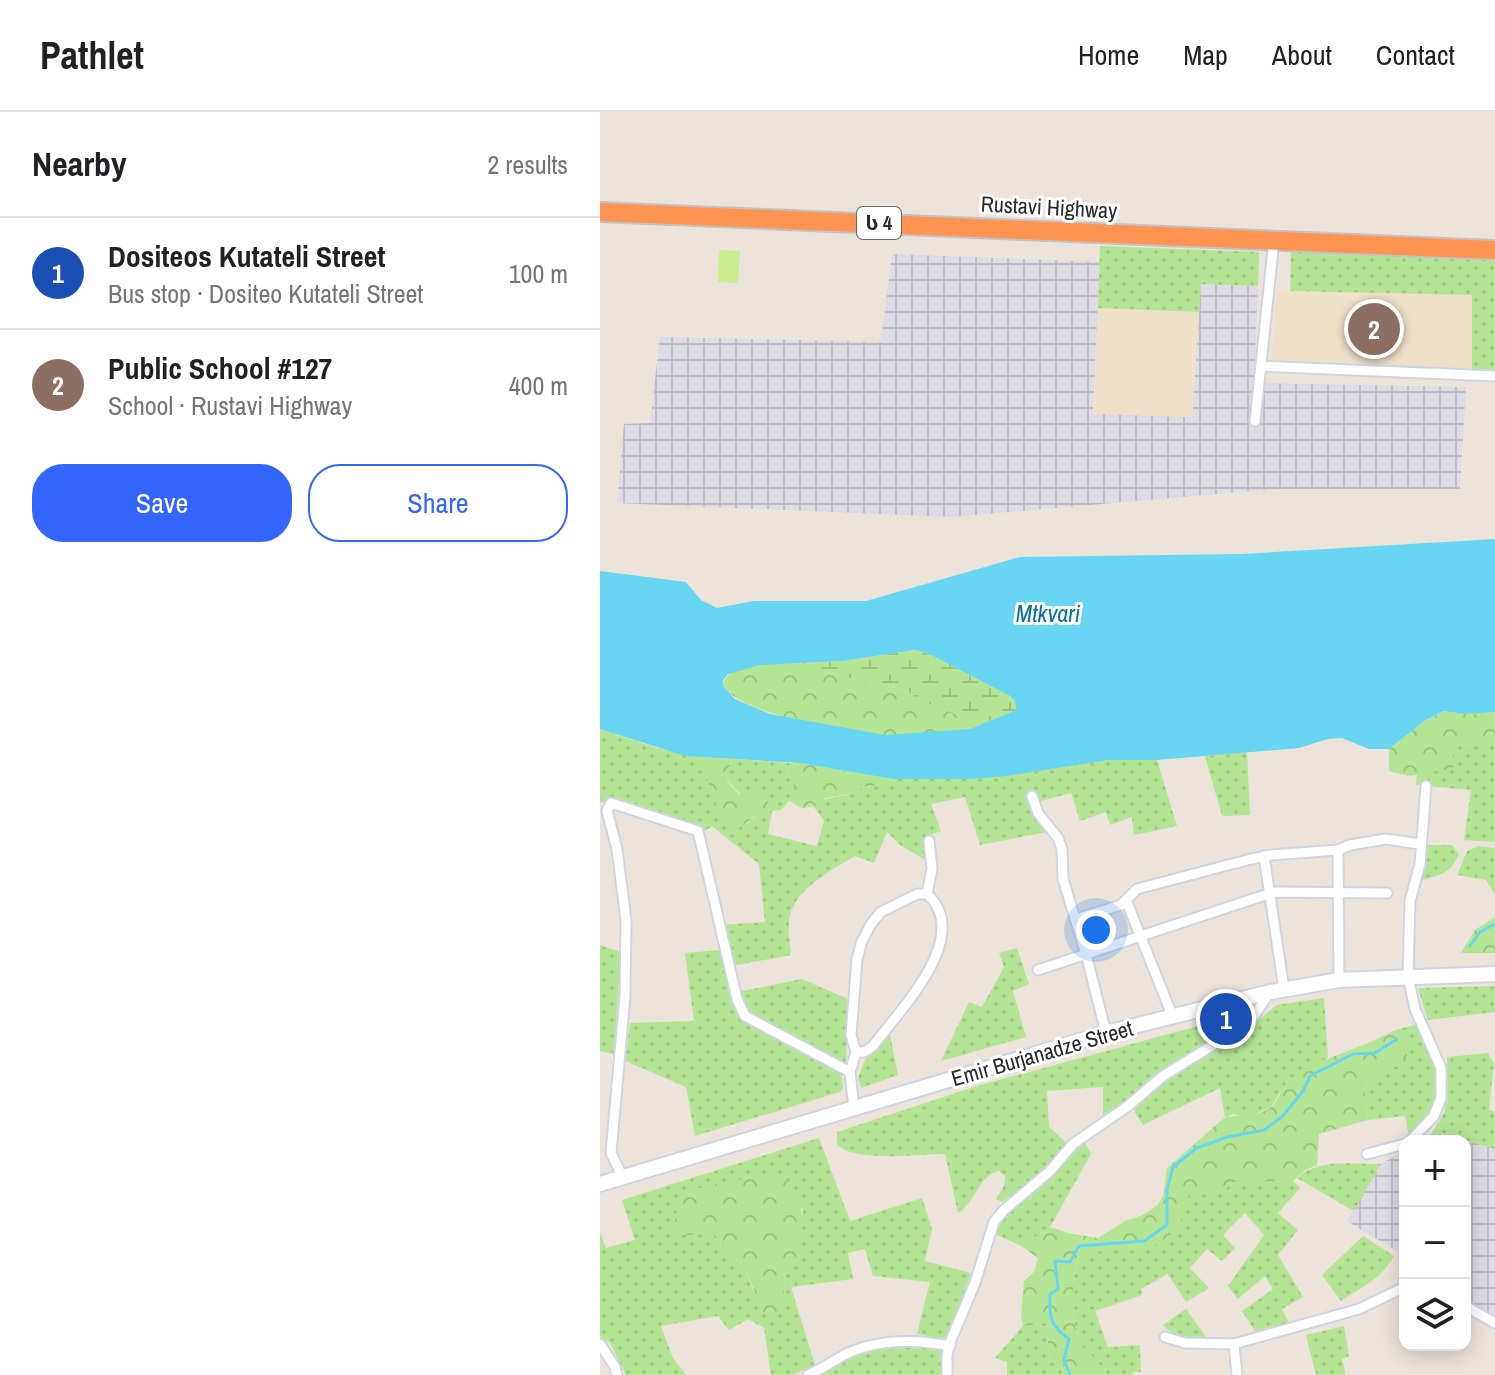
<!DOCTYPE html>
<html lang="en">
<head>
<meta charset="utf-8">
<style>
	body { margin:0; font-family:"Archivo Narrow","Noto Sans Georgian",sans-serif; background:#f6f6f6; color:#202124 }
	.controls { position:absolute; right:24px; bottom:24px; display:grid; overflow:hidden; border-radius:16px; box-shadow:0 4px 20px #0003 }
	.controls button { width:72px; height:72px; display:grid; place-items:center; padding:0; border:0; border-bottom:2px solid #e0e0e0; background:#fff; color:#202124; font:40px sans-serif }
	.you { position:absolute; left:496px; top:818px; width:28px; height:28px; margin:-20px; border:6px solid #fff; border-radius:50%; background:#1a73e8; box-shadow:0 0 0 12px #1a73e833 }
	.badge { display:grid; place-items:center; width:52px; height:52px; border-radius:50%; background:#3465ff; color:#fff; font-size:26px; font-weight:700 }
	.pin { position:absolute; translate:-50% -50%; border:4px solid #fff; box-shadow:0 2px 8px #0006 }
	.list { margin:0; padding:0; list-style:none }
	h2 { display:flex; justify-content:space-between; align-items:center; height:104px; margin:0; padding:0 32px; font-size:34px }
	h2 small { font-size:26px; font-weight:400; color:#757577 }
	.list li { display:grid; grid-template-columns:52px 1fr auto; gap:24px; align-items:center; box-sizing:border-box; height:112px; padding:0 32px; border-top:2px solid #e0e0e0 }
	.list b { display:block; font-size:30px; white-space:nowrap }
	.list p { margin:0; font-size:26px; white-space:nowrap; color:#757577 }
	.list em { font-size:26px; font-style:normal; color:#757577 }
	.actions { display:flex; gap:16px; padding:24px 32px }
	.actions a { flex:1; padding:18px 0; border:2px solid #3465ff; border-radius:32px; text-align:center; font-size:28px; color:#3465ff }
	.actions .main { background:#3465ff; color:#fff }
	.icon { flex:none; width:44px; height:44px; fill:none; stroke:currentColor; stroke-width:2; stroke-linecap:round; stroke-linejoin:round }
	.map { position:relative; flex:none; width:895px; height:1263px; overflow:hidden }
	header { display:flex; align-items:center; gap:48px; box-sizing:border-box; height:112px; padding:0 40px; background:#fff; border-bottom:2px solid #e0e0e0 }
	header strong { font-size:38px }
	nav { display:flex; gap:44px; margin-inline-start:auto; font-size:28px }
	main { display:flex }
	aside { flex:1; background:#fff }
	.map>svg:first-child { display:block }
	.industrial { fill:url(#industrial-grid) }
	.education { fill:#efe0c8 }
	.green { fill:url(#green-dots); fill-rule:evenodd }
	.forest { fill:url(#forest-crowns) }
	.wetland { fill:url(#wetland-marsh) }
	.pitch { fill:#caed8f }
	.water { fill:#68d6f3; fill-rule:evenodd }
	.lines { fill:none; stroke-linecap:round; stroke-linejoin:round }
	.stream { stroke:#68d6f3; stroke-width:3 }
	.street-casing { stroke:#cfd4e3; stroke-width:13 }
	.secondary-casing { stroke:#cfd4e3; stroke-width:18 }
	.highway-casing { stroke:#c3c3c3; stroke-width:22 }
	.street { stroke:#fff; stroke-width:9 }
	.secondary { stroke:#fff; stroke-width:14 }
	.highway { stroke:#ff9352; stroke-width:18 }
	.labels { text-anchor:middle; stroke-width:6; stroke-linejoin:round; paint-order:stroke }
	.shield { fill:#fff; stroke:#696969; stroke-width:2 }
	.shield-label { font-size:20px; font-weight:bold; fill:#292929 }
	.street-label { font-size:22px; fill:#292929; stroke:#fff }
	.water-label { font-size:24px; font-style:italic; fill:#08729e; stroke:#fff }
</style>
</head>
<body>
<header>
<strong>Pathlet</strong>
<nav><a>Home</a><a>Map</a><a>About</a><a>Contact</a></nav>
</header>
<main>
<aside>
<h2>Nearby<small>2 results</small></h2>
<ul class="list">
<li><span class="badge" style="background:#1a4fb4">1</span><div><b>Dositeos Kutateli Street</b><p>Bus stop · Dositeo Kutateli Street</p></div><em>100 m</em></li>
<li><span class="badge" style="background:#8d6e63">2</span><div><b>Public School #127</b><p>School · Rustavi Highway</p></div><em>400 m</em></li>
</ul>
<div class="actions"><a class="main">Save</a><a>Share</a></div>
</aside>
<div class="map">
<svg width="895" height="1263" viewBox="0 0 895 1263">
	<defs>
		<pattern id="industrial-grid" width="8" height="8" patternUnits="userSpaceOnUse" patternTransform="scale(2)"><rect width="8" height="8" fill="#dddbe4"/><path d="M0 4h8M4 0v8" fill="none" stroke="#bebcc4"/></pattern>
		<pattern id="green-dots" width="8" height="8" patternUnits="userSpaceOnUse" patternTransform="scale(2)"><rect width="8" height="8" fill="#b4e594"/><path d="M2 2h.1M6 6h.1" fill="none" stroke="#9bc480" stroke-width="1.8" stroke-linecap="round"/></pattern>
		<pattern id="forest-crowns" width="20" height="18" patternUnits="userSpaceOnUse" patternTransform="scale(2)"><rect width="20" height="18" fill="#b4e594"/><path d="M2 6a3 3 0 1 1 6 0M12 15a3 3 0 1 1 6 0" fill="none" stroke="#9bc480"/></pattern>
		<pattern id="wetland-marsh" width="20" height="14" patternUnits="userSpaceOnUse" patternTransform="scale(2)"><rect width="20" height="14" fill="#b4e594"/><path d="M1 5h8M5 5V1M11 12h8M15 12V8" fill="none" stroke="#9bc480"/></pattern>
	</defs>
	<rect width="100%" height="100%" fill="#ece3da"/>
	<g class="industrial">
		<polygon points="292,142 500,150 493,301 592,305 601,172 658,174 654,271 866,275 860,377 676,377 351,405 17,391 24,312 50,311 60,225 281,230"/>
		<polygon points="841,1021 895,1037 895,1206 865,1189 865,1029 821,1029"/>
		<polygon points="805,1038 805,1144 747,1109 781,1052"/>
	</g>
	<g class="education">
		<polygon points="690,179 873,183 872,259 672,251 677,181"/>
		<polygon points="498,196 599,200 592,305 493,302"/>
	</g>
	<g class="green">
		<polygon points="500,134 659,140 658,174 601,172 599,200 498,196"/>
		<polygon points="691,138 895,147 895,260 872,259 872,183 690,179"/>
		<path d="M0,617L60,637L99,645L121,704L147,712L158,702L171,698C151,688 134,683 125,661L134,647L190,651L187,662L195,673V683L181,698L172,699L168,722L217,734L224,709L214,695C227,680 249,689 262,675L287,672L293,667H372L508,648H557L577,714L534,723L532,705L510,713L506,700L480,709L471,681L441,689L447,720L380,733L365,685L331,692L341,719L328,724L324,733L326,748L301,734L287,720L274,751L255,744C232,758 196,776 190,804C187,817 190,831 191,843L132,854L122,813L165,810L159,752L112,714L105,719L18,687L0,691Z"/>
		<polygon points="895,629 895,730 864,728 871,678 816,673 817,662 832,660 853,635"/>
		<polygon points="647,640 650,703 622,704 605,644"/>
		<path d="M827,733H852L859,742C851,761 841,763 822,768L825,735Z"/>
		<polygon points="879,734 895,736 895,782 886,768 857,763 867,739"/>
		<polygon points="0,833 21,840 14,942 0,939"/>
		<polygon points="417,836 429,872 413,879 426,925 341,949 369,890 382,895 404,855 399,841"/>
		<polygon points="120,838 134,895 141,906 241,960 243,976 240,980 95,1024 86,975 25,949 30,911 94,909 85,841"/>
		<polygon points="202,867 248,887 246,949 242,952 148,904 138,880"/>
		<polygon points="895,874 895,900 828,908 818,876"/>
		<polygon points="724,886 728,946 688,968 671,995 649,1005 633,1002 625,1006 620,976 543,1013 533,997 566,966 657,909 677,893"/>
		<path d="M646,901L647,905L566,955L527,990L503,1006V975L447,979L449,1015L467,1031L439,1063L402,1090L396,1087L404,1074L405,1064L399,1059C379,1063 376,1090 358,1101L345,1042C321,1042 252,1051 237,1032V1020L377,974Z"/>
		<path d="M818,912C831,940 851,972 832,1002C826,1011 816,1018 809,1025L805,1004L768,1008L765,977L768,968L789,954L806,932L793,919Z"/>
		<polygon points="290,923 298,963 261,976 258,966 266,945"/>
		<polygon points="888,941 894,951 889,998 895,1000 895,1037 842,1021 830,1024 844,1001 847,988 847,945"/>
		<path d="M219,1026L250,1109L322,1086L332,1117L325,1149L371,1161L349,1222L343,1227L317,1222L330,1170L273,1164L265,1137L248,1141L253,1167L191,1175L215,1253L192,1263H171L164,1216L148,1207L129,1218L118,1204L61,1214L73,1246L86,1263H26L10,1231L0,1224V1120L6,1136L35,1128L22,1088ZM203,1096C201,1118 202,1146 185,1161L184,1183L154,1181L145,1156L114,1122Z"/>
		<polygon points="484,1029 491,1042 450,1115 421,1134 393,1121 408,1100"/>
		<path d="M781,1052L754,1099L697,1066C718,1046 753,1052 781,1052Z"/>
		<path d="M639,1067L649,1070L693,1069L700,1076L678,1101L698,1118L678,1143L703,1185L682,1197L689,1211L657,1222L642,1199L673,1177L665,1164L638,1187L628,1174L664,1123L645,1101L623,1123L635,1136L622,1149L607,1137L590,1156L609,1176L586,1190L568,1162L541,1177L542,1183L495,1199L508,1235L540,1233L541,1260H534L533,1263H507C499,1248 484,1239 478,1223C472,1209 473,1194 473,1179C472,1123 516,1144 552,1134C564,1131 572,1120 581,1111V1095L589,1083L621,1079Z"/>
		<path d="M763,1124L794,1144C782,1166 761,1176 741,1189L722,1163Z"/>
		<path d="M586,1197L609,1229C590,1227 576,1227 563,1213Z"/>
		<polygon points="446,1211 450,1251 458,1249 465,1263 407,1263 407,1250 395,1246 423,1214"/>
		<polygon points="744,1214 749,1244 742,1247 746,1263 716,1263 706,1223"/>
		<polygon points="328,1235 338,1237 343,1243 344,1263 217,1263 254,1242 280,1237"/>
	</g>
	<g class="forest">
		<path d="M208,551L229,561L304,578L332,593L356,602L370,617C343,621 315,623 288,623C254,623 141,602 123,574C124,548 189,552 208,551Z"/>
		<polygon points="845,599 865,602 895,600 895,629 853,635 853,656 809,664 789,659 789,637 824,609"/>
		<polygon points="99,645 134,647 125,661 130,673 139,682 166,678 169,685 167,693 172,699 158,702 137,718 121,705"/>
		<path d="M190,651H200L293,667L288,672L262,675L256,681L225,686L214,695L201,696L190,689C198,679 195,671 187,662Z"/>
		<polygon points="895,805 895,841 861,841 875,818"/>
		<path d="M793,919L806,932L807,946L798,955L789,954L768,968L765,977L768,1008L719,1022L717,1053L705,1058L693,1069L649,1070L639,1067L621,1079L589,1083L581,1095V1111C572,1120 564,1131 552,1134C516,1145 472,1123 473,1179C473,1194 472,1209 478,1223C484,1239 500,1248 507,1263H465L458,1249L450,1251L446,1211L423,1214L421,1204L424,1169L434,1160L438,1146L421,1134L450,1115L468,1121L498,1126L527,1108L541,1104L558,1093L563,1084L567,1056L623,1007C639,1000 654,1007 670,996C680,989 681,973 691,966C723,945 760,937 793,919Z"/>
		<path d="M158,1064C165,1064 177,1064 183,1067C211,1083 206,1143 185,1161L184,1183L175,1203L163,1200L145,1156L114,1122L73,1123L79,1080Z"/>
	</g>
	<polygon class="wetland" points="315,538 329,542 410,584 415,589 416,598 370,617 356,602 332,593 304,578 229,561 208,551 243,549"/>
	<polygon class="pitch" points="119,138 140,139 138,171 118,170"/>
	<path class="water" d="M895,427V600L865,602L844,599L824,609L789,637H769L742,626L728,627L699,636L557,648H508L407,664L372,667H293L200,651L85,644L0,617V459L86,470L101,488L117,496L154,489H266L420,445L642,442ZM315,538L329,542L410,584L415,589L416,598L370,617L285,623L170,602L135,587L123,574V568L128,562L160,553L243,549Z"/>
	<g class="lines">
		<g class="stream">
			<polyline points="870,834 880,820 895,812"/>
			<path d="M470,1263L464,1248L469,1227C450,1214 449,1204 450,1182L458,1177L455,1149L470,1150L479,1134L544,1129L567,1113V1078L573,1055L597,1036L627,1025L664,1018L682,1005L703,979L710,964L753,942L775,941L797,927"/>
		</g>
		<g class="street-casing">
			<g id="street">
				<polyline points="661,254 895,264"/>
				<polyline points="655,309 674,128"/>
				<polyline points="432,684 438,701 458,726 462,737 463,767 486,842 506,921"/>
				<polyline points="738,738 739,868"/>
				<polyline points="664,744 684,877"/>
				<polyline points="327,782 332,757 329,729"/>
				<polyline points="526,788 572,903"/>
				<polyline points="475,807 521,793 537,777 651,747 671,743 738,738 750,733 786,727 820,732"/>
				<polyline points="438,858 674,780 787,781"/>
				<path d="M254,998L250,960L256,940L251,923L257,847L262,829L271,812L281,800L317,782H327C374,824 299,899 273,934L264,940H256"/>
				<polyline points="810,1029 834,1004 841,986 841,956 815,897 808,864 810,789 820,752 826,674"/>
				<polyline points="767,1042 805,1032"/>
				<polyline points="23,1066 11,1041 25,884 26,808 17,737 7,699 11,691 98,719 137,887 145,904 250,960"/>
				<polyline points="865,1194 895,1211"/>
				<polyline points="565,1225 585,1231 634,1232 759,1197 805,1175"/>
				<polyline points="0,1232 15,1255 17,1263"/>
				<polyline points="634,1232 637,1263"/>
				<path d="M208,1263C222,1257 234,1248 248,1241C279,1227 317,1227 350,1234"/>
				<polyline points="347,1263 347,1243 351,1228 375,1171 394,1110 404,1098 450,1059 473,1032 528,994 563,964 650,910 670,880"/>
			</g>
		</g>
		<g class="secondary-casing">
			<polyline id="secondary" points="0,1072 506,921 670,880 739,868 895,862"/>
		</g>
		<g class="highway-casing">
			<polyline id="highway" points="0,100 895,138"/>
		</g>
		<use href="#street" class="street"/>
		<use href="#secondary" class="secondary"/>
		<use href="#highway" class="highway"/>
	</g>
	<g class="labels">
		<rect class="shield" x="257" y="95" width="44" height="32" rx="6"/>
		<g class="shield-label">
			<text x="279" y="118">ს 4</text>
		</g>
		<g class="street-label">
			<text transform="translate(449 95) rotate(3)" y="8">Rustavi Highway</text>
			<text transform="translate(442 941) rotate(-16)" y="8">Emir Burjanadze Street</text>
		</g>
		<g class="water-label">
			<text x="448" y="510">Mtkvari</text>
		</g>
	</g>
</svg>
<div class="controls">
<button>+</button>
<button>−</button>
<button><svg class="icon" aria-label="layers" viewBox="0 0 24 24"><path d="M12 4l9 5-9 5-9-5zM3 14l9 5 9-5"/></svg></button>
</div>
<div class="you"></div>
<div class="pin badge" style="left:626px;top:907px;background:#1a4fb4">1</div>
<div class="pin badge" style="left:774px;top:217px;background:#8d6e63">2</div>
</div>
</main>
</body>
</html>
